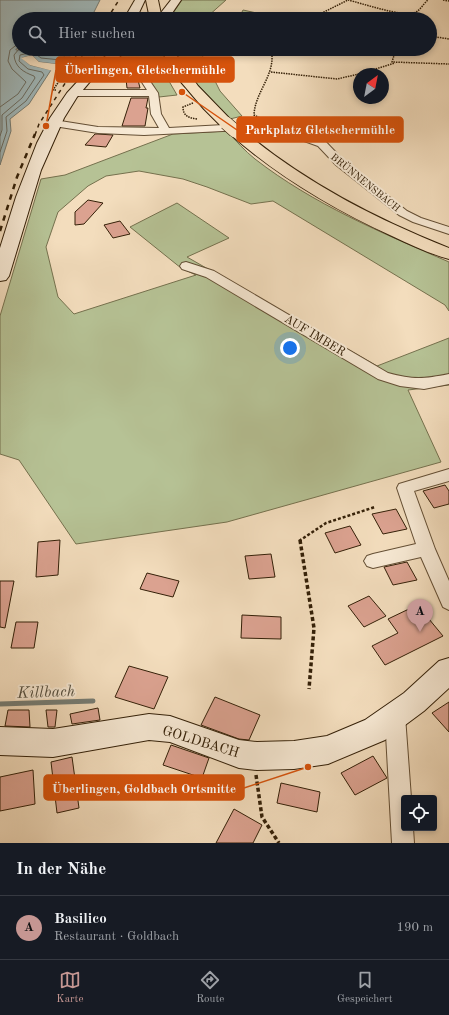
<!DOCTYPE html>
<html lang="de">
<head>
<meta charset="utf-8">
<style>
	body { margin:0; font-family:"Old Standard TT",serif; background:#242831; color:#f1f3f6 }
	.controls { position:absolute; right:12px; bottom:12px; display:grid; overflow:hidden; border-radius:4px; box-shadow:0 2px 6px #0003 }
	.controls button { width:36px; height:36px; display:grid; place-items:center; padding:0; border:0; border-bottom:1px solid #363941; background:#171b24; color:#f1f3f6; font:20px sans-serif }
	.compass { position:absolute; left:353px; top:68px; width:36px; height:36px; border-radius:50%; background:#171b24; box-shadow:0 2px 6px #0003; rotate:32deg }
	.you { position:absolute; left:290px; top:348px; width:14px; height:14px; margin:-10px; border:3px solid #fff; border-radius:50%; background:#1a73e8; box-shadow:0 0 0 6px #1a73e833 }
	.badge { display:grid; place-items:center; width:26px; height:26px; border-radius:50%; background:#c59692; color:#111; font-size:13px; font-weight:700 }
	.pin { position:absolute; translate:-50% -33px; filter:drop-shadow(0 1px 2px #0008) }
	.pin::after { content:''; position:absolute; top:21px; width:14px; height:12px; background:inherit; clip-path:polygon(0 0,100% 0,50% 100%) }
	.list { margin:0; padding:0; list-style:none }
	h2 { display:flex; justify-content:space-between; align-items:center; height:52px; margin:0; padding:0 16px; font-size:17px }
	h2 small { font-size:13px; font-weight:400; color:#9ea1a6 }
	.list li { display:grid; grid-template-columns:26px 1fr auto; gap:12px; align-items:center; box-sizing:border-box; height:64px; padding:0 16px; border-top:1px solid #363941 }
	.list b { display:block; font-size:15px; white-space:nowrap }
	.list p { margin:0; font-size:13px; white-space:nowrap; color:#9ea1a6 }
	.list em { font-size:13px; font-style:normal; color:#9ea1a6 }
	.icon { flex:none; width:22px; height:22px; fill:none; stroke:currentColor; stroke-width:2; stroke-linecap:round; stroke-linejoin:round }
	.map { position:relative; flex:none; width:449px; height:843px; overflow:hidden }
	.search { position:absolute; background:#171b24; box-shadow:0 2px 6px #0003; left:12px; right:12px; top:12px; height:44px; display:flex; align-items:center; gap:10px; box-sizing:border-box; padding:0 14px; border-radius:22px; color:#9ea1a6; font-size:15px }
	.sheet { height:116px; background:#171b24 }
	nav { display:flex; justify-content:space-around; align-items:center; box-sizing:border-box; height:56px; border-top:1px solid #363941; background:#171b24; font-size:11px; color:#9ea1a6 }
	nav a { display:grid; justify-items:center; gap:2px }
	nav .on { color:#c59692 }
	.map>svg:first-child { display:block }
	.green { fill:#b6c295; stroke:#75714e }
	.water { fill:#a0b9bc; stroke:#757c74 }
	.pier { fill:#f3ddbd }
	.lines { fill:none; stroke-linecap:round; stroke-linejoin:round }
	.shore { stroke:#6a6c62; stroke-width:1 }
	.stream { stroke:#757c74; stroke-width:5 }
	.building { fill:#dba290; stroke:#342008 }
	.street-casing { stroke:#644f35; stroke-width:2 }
	.secondary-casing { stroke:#342008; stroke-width:2 }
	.primary-casing { stroke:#342008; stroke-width:2 }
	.path-far2 { stroke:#342008; stroke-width:1.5; stroke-dasharray:1.5 1; stroke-linecap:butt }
	.path-far1 { stroke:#342008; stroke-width:2.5; stroke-dasharray:3 2; stroke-linecap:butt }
	.path { stroke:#342008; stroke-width:3.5; stroke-dasharray:4 2.5; stroke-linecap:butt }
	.street { fill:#f7e9d4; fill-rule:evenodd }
	.secondary { fill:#f7e9d4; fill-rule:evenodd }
	.primary { fill:#f3ddbd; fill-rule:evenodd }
	.rail-far1 { stroke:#342008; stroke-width:1.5; stroke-dasharray:4 4; stroke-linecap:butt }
	.rail { stroke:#342008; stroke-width:2.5; stroke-dasharray:5.5 5.5; stroke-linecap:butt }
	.primary-bridge-casing { stroke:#342008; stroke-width:14; stroke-linecap:butt }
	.primary-bridge { stroke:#f3ddbd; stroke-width:13 }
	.labels { text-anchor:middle; stroke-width:4; stroke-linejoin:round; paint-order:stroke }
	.far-street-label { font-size:10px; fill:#342008; stroke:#f7e9d4 }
	.street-label { font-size:12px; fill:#342008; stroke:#f7e9d4 }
	.near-street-label { font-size:14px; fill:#342008; stroke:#f7e9d4 }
	.near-water-label { font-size:16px; font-style:italic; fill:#544e3e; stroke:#f7e9d4 }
	.leader { fill:none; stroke:#d6530c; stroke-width:1.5 }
	.callout-dot { fill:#d6530c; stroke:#f7e9d4; stroke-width:1.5 }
	.callout { fill:#d6530c; stroke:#d6530c; stroke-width:1.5 }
	.callout-label { font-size:13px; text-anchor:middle; font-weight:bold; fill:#fff }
</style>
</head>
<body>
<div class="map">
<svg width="449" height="843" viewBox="0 0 449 843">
	<rect width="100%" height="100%" fill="#f3ddbd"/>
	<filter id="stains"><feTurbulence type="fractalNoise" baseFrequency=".005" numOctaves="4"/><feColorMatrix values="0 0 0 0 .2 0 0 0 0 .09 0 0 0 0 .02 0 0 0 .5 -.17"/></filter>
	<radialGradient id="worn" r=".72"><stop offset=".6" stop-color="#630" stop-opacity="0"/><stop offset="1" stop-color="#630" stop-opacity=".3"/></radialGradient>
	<g class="green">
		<polygon points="182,0 226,0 207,17 240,16 243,10 284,19 169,19"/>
		<polygon points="129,49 160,49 169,65 166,76 177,95 159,97 153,85 136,64 117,58"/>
		<polygon points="173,49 199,49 220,91 242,116 230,119 195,82"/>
		<path d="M227,131C236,141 245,151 255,159C313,204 382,233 449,262V311L445,305L273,201L251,204L207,187L183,179L139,171L106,176L88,186L58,212L46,247L58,297L74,314L196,275L181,268L130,227L177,203L229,238L187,257L377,366L449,338V385L408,390L441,462L227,522L76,544L19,460L0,454V316L41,179L65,175L173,134Z"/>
	</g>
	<polygon class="water" points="0,0 100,0 94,12 86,19 19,19 19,48 16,49 16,50 76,49 64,65 39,62 32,55 22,58 30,65 51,70 29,104 10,119 11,131 0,165"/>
	<polygon class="pier" points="76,49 78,49 64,66 38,64 32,58 26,59 31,64 51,68 53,71 30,65 21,58 32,55 39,62 64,65"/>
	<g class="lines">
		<g class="shore">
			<polyline points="0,107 18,94 26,82 12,69 8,61 10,50 19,43"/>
			<path d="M0,136L2,130V115L22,98L35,78L34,76C23,72 15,67 14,55L19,49"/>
			<polyline points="0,152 7,131 6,117 26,101 44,75 42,72 28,69 19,61 20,55 33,52 41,58 61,60 71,49"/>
		</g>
		<polyline class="stream" points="0,704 93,701"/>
	</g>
	<g class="building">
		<polygon points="137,68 138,74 137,76 140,88 127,88 126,79 119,79 124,69"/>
		<polygon points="131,98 148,98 146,108 148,108 145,126 122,126"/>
		<polygon points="95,134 98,134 113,135 106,147 85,145"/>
		<polygon points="88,200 103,203 84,224 75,225 75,212"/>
		<polygon points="120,221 130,234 113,238 104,225"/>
		<polygon points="445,485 449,491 449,504 434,508 423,491"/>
		<polygon points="396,509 407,529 383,534 372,514"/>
		<polygon points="350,526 361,545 335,553 325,533"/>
		<polygon points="60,540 58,575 36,577 38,542"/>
		<polygon points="271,554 275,577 249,579 245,556"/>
		<polygon points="407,562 417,580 393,585 384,567"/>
		<polygon points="147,573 179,581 173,597 140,589"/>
		<polygon points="0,581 14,581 5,628 0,627"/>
		<polygon points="369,596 386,616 364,627 348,606"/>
		<polygon points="411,608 417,616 424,613 443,636 385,665 372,646 398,633 388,619"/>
		<polygon points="242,615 281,617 281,639 241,638"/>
		<polygon points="16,622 38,622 34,648 11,648"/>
		<polygon points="129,666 168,677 154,709 115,697"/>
		<polygon points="215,697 260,715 249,740 239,739 201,725"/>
		<polygon points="449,702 449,732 432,713"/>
		<polygon points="98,708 100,720 72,724 70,714"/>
		<polygon points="8,710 29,710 30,727 5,726"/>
		<polygon points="46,710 57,710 55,727 48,727"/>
		<polygon points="171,745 209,758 202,778 163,765"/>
		<polygon points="373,756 387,778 355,795 341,773"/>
		<polygon points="72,757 79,808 57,813 51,762"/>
		<polygon points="33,770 35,804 0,811 0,777"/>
		<polygon points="281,783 320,792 317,812 277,803"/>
		<polygon points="234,809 262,825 253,843 216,843"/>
	</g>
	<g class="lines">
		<g class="street-casing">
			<g id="street">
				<polygon points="142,73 145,74 158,93 161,114 169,128 242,124 294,131 311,136 326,142 344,161 407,211 421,218 449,227 449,234 413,222 399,215 336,165 318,146 293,137 242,130 144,135 98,133 54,126 49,123 54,120 98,127 159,128 151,114 149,96 74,96 69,93 74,90 147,90 138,76"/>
				<path d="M186,262L214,271L388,373C413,380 424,379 449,374V384L424,389L400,386L378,379L206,277L182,269L180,266L182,263Z"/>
				<polygon points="449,469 449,481 414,491 435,549 449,581 449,610 443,607 421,557 373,568 367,566 364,561 367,556 373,554 416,544 397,488 399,484"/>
				<polygon points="395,707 402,709 405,716 411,798 404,798 404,828 413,828 414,843 392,843 385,716 388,709"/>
			</g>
		</g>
		<g class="secondary-casing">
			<g id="secondary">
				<polygon points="135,0 145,0 136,19 124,19"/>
				<polygon points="171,0 181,0 168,19 156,19"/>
				<polygon points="115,49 129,49 93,78 77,97 64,118 41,170 9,276 6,280 0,281 0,248 16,197 37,143 50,118 67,93 89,69"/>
				<polygon points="449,658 449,688 424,711 385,740 328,764 294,769 257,770 239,768 170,742 149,740 53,757 0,755 0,727 53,729 149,714 170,716 239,740 257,742 294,741 327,736 365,720 404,693 439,661"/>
			</g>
		</g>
		<g class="primary-casing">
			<g id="primary">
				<polygon points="146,0 158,0 162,19 150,19"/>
				<polygon points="160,49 172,49 198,86 231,120 233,123 231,126 226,127 221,126 204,109 181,82"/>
				<path d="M235,127L240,128C302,181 373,218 449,248V259C430,254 411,245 392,236C333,209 279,177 230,134L228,131L230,128Z"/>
			</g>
		</g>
		<g class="path-far2">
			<path d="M348,0C361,3 402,17 414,13C420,11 423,4 428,0"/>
			<polyline points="443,0 449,1"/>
			<polyline points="310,19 348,0"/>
			<polyline points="411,19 414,13"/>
			<polyline points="430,36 449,39"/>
			<polyline points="396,49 392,62 449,64"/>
			<polyline points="94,56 100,49"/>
			<polyline points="271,72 337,79 359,74"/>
			<polyline points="359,74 395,63"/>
			<polyline points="56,90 53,90 81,49"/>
			<path d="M193,103L183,107C183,116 189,118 197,119"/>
			<path d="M264,120L254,115C255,91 277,74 271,49"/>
		</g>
		<polyline class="path-far1" points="299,541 326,523 375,507"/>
		<g class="path">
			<polyline points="300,540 314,628 309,689"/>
			<polyline points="256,775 262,817 279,843"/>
		</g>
		<use href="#street" class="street"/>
		<use href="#secondary" class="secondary"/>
		<use href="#primary" class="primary"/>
		<g class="rail-far1">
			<polyline points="107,19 119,0"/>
			<polyline points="35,135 39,124 87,49"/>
		</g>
		<polyline class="rail" points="0,231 17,177 35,134"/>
		<g class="primary-bridge-casing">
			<polyline id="primary-bridge" points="226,123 235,131"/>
		</g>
		<use href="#primary-bridge" class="primary-bridge"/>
	</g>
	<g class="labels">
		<g class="far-street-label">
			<text transform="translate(366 182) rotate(39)" y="4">BRÜNNENSBACH</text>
		</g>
		<g class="street-label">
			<text transform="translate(315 335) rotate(31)" y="4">AUF IMBER</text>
		</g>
		<g class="near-street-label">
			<text transform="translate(201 741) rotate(17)" y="5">GOLDBACH</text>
		</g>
		<g class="near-water-label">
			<text transform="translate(46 691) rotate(-2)" y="6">Killbach</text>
		</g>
	</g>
	<path class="leader" d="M46 126L56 70M182 92L237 130M308 767L244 788"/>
	<g class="callout-dot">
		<circle cx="46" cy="126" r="4"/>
		<circle cx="182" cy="92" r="4"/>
		<circle cx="308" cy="767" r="4"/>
	</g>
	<g class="callout">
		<rect x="56" y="57" width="178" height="25" rx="4"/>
		<rect x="237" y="117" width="166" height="25" rx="4"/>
		<rect x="44" y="775" width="200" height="25" rx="4"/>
	</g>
	<g class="callout-label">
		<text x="145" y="74">Überlingen, Gletschermühle</text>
		<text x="320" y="134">Parkplatz Gletschermühle</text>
		<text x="144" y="793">Überlingen, Goldbach Ortsmitte</text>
	</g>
	<rect width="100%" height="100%" filter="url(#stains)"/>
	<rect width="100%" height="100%" fill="url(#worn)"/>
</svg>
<div class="controls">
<button><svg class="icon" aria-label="locate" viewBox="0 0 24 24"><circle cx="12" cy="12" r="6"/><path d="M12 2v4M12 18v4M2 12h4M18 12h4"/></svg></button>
</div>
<svg class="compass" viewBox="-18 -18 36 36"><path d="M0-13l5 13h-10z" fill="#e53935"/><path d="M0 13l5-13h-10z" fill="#9ea1a6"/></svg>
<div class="you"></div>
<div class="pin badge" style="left:420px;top:632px">A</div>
<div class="search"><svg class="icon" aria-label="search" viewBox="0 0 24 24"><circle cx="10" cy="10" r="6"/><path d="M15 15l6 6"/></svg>Hier suchen</div>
</div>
<section class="sheet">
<h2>In der Nähe<small></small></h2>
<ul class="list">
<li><span class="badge">A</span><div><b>Basilico</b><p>Restaurant · Goldbach</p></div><em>190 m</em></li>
</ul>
</section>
<nav>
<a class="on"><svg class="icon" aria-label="map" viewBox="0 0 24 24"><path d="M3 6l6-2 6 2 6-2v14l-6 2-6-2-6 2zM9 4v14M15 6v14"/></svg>Karte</a>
<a><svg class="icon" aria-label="directions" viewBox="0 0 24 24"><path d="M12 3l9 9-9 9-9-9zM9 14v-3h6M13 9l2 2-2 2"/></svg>Route</a>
<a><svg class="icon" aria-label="saved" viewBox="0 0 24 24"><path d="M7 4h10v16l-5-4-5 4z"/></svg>Gespeichert</a>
</nav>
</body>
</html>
